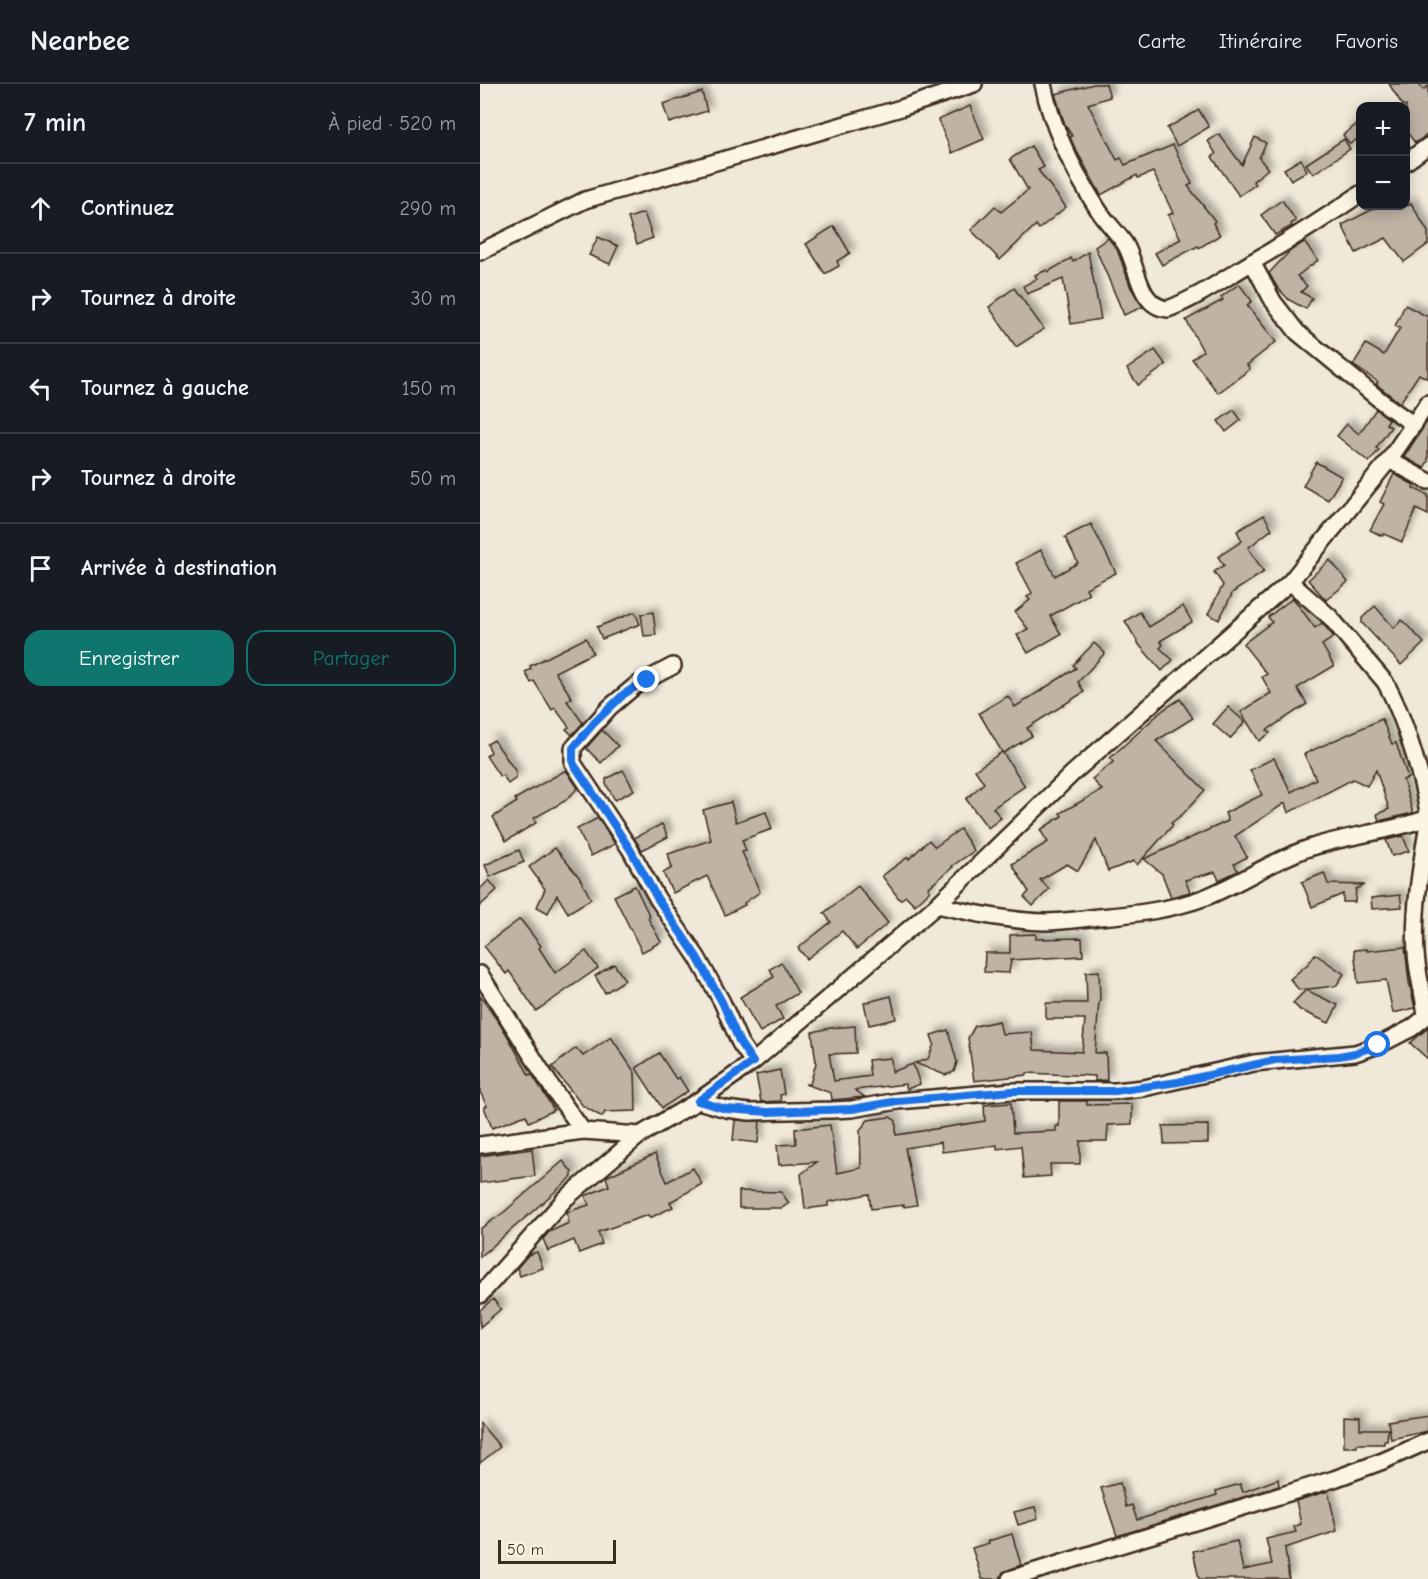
<!DOCTYPE html>
<html lang="fr">
<head>
<meta charset="utf-8">
<style>
	body { margin:0; font-family:"Comic Neue",sans-serif; background:#242831; color:#f1f3f6 }
	.controls { position:absolute; right:18px; top:18px; display:grid; overflow:hidden; border-radius:12px; box-shadow:0 3px 15px #0003 }
	.controls button { width:54px; height:54px; display:grid; place-items:center; padding:0; border:0; border-bottom:2px solid #363941; background:#171b24; color:#f1f3f6; font:30px sans-serif }
	.scale { position:absolute; left:18px; bottom:15px; width:118px; box-sizing:border-box; padding-left:6px; border:3px solid #3b2a1e; border-top:0; font-size:16px; line-height:21px; white-space:nowrap; color:#3b2a1e; -webkit-text-stroke:4px #fcf5e5; paint-order:stroke }
	.stop { position:absolute; width:18px; height:18px; margin:-14px; border:4px solid #1a73e8; border-radius:50%; background:#fff }
	.stop.end { background:#1a73e8; border-color:#fff; box-shadow:0 2px 6px #0008 }
	.list { margin:0; padding:0; list-style:none }
	h2 { display:flex; justify-content:space-between; align-items:center; height:78px; margin:0; padding:0 24px; font-size:26px }
	h2 small { font-size:20px; font-weight:400; color:#9ea1a6 }
	.list li { display:grid; grid-template-columns:39px 1fr auto; gap:18px; align-items:center; box-sizing:border-box; height:90px; padding:0 24px; border-top:2px solid #363941 }
	.list b { display:block; font-size:22px; white-space:nowrap }
	.list em { font-size:20px; font-style:normal; color:#9ea1a6 }
	.actions { display:flex; gap:12px; padding:18px 24px }
	.actions a { flex:1; padding:14px 0; border:2px solid #0f766e; border-radius:18px; text-align:center; font-size:21px; color:#0f766e }
	.actions .main { background:#0f766e; color:#fff }
	.icon { flex:none; width:33px; height:33px; fill:none; stroke:currentColor; stroke-width:2; stroke-linecap:round; stroke-linejoin:round }
	.map { position:relative; flex:none; width:948px; height:1495px; overflow:hidden }
	header { display:flex; align-items:center; gap:36px; box-sizing:border-box; height:84px; padding:0 30px; background:#171b24; border-bottom:2px solid #363941 }
	header strong { font-size:28px }
	nav { display:flex; gap:33px; margin-inline-start:auto; font-size:21px }
	main { display:flex }
	aside { flex:1; background:#171b24 }
	.map>svg:first-child { display:block }
	.building { fill:#beb3a4; stroke:#3b2a1e; stroke-width:1.5; filter:url(#shadow) }
	.lines { fill:none; stroke-linecap:round; stroke-linejoin:round }
	.street-casing { stroke:#3b2a1e; stroke-width:20 }
	.street { stroke:#fcf5e5; stroke-width:15 }
	.route { stroke:#1a73e8; stroke-width:8 }
</style>
</head>
<body>
<header>
<strong>Nearbee</strong>
<nav><a>Carte</a><a>Itinéraire</a><a>Favoris</a></nav>
</header>
<main>
<aside>
<h2>7 min<small>À pied · 520 m</small></h2>
<ul class="list">
<li><svg class="icon" aria-label="ahead" viewBox="0 0 24 24"><path d="M12 20V5M6 11l6-6 6 6"/></svg><div><b>Continuez</b></div><em>290 m</em></li>
<li><svg class="icon" aria-label="right" viewBox="0 0 24 24"><path d="M7 20v-9h11M14 6l5 5-5 5"/></svg><div><b>Tournez à droite</b></div><em>30 m</em></li>
<li><svg class="icon" aria-label="left" viewBox="0 0 24 24"><path d="M17 20v-9H6M10 6l-5 5 5 5"/></svg><div><b>Tournez à gauche</b></div><em>150 m</em></li>
<li><svg class="icon" aria-label="right" viewBox="0 0 24 24"><path d="M7 20v-9h11M14 6l5 5-5 5"/></svg><div><b>Tournez à droite</b></div><em>50 m</em></li>
<li><svg class="icon" aria-label="arrive" viewBox="0 0 24 24"><path d="M6 21V4h12l-3 4 3 4H6"/></svg><div><b>Arrivée à destination</b></div></li>
</ul>
<div class="actions"><a class="main">Enregistrer</a><a>Partager</a></div>
</aside>
<div class="map">
<svg width="948" height="1495" viewBox="0 0 948 1495">
	<defs>
		<filter id="shadow"><feDropShadow dx="5.5" dy="-5.5" stdDeviation="3" flood-color="#0004"/></filter>
	</defs>
	<rect width="100%" height="100%" fill="#f0e9d9"/>
	<filter id="ink" filterUnits="userSpaceOnUse"><feTurbulence type="fractalNoise" baseFrequency=".0167" numOctaves="2"/><feDisplacementMap in="SourceGraphic" scale="12" xChannelSelector="R" yChannelSelector="G"/><feConvolveMatrix kernelMatrix="1 2 1 2 8 2 1 2 1" color-interpolation-filters="sRGB"/></filter>
	<g filter="url(#ink)">
		<g class="building">
			<polygon points="614,0 626,0 630,13 608,20 637,76 641,74 645,81 693,61 712,100 708,102 735,137 733,139 740,151 719,164 718,162 682,181 675,169 701,155 688,131 693,129 673,88 658,94 657,91 621,111 594,62 590,53 592,52 585,41 575,10"/>
			<polygon points="909,0 939,0 943,6 948,2 948,50 935,59 926,47 926,22 923,22"/>
			<polygon points="222,8 227,27 189,39 183,20"/>
			<polygon points="490,22 504,55 472,69 458,36"/>
			<polygon points="719,26 729,43 697,62 687,44"/>
			<polygon points="880,38 880,53 870,60 863,51"/>
			<polygon points="739,50 762,81 775,53 786,59 779,74 788,85 773,97 776,100 759,112 732,73 736,70 728,57"/>
			<polygon points="864,55 870,65 833,90 826,80"/>
			<polygon points="551,62 564,83 558,86 586,123 559,145 556,141 520,176 491,146 515,122 521,128 548,106 530,75"/>
			<polygon points="821,75 827,87 811,96 804,85"/>
			<polygon points="802,116 816,137 811,140 812,142 795,151 781,131"/>
			<polygon points="931,119 948,148 948,160 924,178 906,154 876,169 862,141 899,122 927,122"/>
			<polygon points="164,129 173,154 157,160 148,134"/>
			<polygon points="354,142 370,169 357,177 359,182 345,190 326,160"/>
			<polygon points="118,153 138,162 130,180 109,171"/>
			<polygon points="628,154 637,165 651,204 663,223 644,231 615,163"/>
			<polygon points="824,158 838,176 817,192 827,202 821,208 832,214 826,225 809,216 797,203 789,189 810,167"/>
			<polygon points="608,168 621,235 591,240 583,195 547,210 543,202 557,195 555,191 567,186 568,188 591,174 593,178"/>
			<polygon points="759,200 772,217 767,221 796,258 767,281 770,285 738,309 712,275 723,267 706,236 743,216 741,213"/>
			<polygon points="534,204 564,245 536,263 509,223"/>
			<polygon points="925,221 948,233 948,295 939,290 920,319 896,300 898,298 873,281 886,260 904,271 920,244 915,242"/>
			<polygon points="675,266 686,281 658,301 647,285"/>
			<polygon points="896,325 909,335 906,340 911,343 896,364 899,366 889,378 857,352 867,340 879,350"/>
			<polygon points="754,326 761,336 746,348 738,337"/>
			<polygon points="948,336 948,377 944,384 924,373"/>
			<polygon points="836,378 862,393 848,416 823,402"/>
			<polygon points="914,390 934,401 933,404 948,411 948,431 936,425 922,458 904,450 902,452 890,446 904,420 900,418"/>
			<polygon points="784,431 792,445 768,464 784,488 753,508 739,536 728,530 743,501 734,488 744,481 738,473 762,457 757,447"/>
			<polygon points="611,440 636,489 606,504 609,510 570,532 581,550 548,569 537,551 548,545 535,528 550,516 547,513 552,509 536,479 561,466 575,492 598,479 585,453"/>
			<polygon points="850,476 868,498 846,516 828,496"/>
			<polygon points="813,514 835,544 842,539 854,553 842,561 854,582 817,604 827,620 787,646 790,649 779,657 761,628 791,609 782,593 787,590 763,560 792,538 788,533"/>
			<polygon points="703,522 712,538 680,557 683,561 680,564 693,576 682,587 660,562 645,537 660,528 669,543"/>
			<polygon points="895,522 914,544 922,536 944,559 921,581 882,539 882,534"/>
			<polygon points="155,528 160,540 122,555 117,543"/>
			<polygon points="173,528 176,551 164,552 161,530"/>
			<polygon points="106,554 113,569 75,588 92,614 87,617 103,639 92,651 86,645 89,643 75,624 72,626 54,597 51,599 45,588 51,585 50,582"/>
			<polygon points="614,559 625,569 598,598 604,608 547,644 552,652 523,669 545,702 513,724 521,734 508,744 486,715 504,699 495,686 522,668 499,629 528,612 535,623 596,584 593,581"/>
			<polygon points="700,615 713,634 676,657 725,706 703,730 691,739 693,741 657,781 654,777 628,787 616,756 598,787 587,780 560,796 569,805 553,822 544,813 549,808 532,780 568,758 560,746 582,732 580,729 622,706 612,695 633,678 630,674 683,626"/>
			<polygon points="748,623 765,638 750,655 733,640"/>
			<polygon points="902,635 912,660 916,659 928,694 923,696 933,729 899,737 897,730 909,725 896,686 887,702 873,695 808,729 805,719 755,752 767,773 754,780 758,787 739,796 735,788 705,796 710,808 691,813 682,790 664,775 748,737 745,729 782,711 770,686 794,674 811,708 836,695 824,670"/>
			<polygon points="122,646 138,662 121,679 106,664"/>
			<polygon points="14,656 36,688 36,694 28,700 23,691 20,693 6,672 11,668 7,660"/>
			<polygon points="86,686 98,704 85,717 54,734 56,739 26,757 13,733 37,718 35,715"/>
			<polygon points="143,686 154,706 135,716 126,700 126,695"/>
			<polygon points="251,718 256,738 286,728 292,745 262,756 266,767 262,768 280,808 264,819 265,821 245,831 227,792 193,809 183,789 192,784 188,770 231,756 223,726"/>
			<polygon points="118,734 135,760 111,772 97,745"/>
			<polygon points="182,740 188,753 162,766 154,754"/>
			<polygon points="480,745 494,767 472,782 473,783 448,804 450,807 435,821 426,812 420,816 402,792 428,773 429,775 449,756 455,763"/>
			<polygon points="923,752 929,767 912,772 906,756"/>
			<polygon points="75,764 99,793 111,815 88,829 77,811 68,829 57,823 65,805 49,783"/>
			<polygon points="39,766 44,778 10,793 5,781"/>
			<polygon points="844,789 848,800 885,801 876,805 875,818 863,818 863,810 832,823 822,798"/>
			<polygon points="9,796 17,806 0,822 0,805"/>
			<polygon points="155,802 170,833 168,834 181,858 162,868 134,812"/>
			<polygon points="378,802 408,839 377,865 362,847 327,875 318,864 351,838 344,829"/>
			<polygon points="920,811 922,823 892,825 891,814"/>
			<polygon points="40,835 61,862 59,864 75,889 106,867 118,884 56,927 29,887 26,890 4,862"/>
			<polygon points="556,850 556,855 602,854 603,872 531,876 529,889 504,888 505,869 530,869 530,851"/>
			<polygon points="925,863 929,898 935,924 913,929 906,896 878,899 874,866 887,865 887,867"/>
			<polygon points="835,870 864,890 856,902 819,906 810,895 829,879"/>
			<polygon points="301,878 318,909 296,922 303,935 280,948 260,913 294,893 290,885"/>
			<polygon points="134,880 145,896 125,909 115,892"/>
			<polygon points="619,887 620,917 619,917 615,969 626,969 627,996 615,997 615,992 547,989 547,991 494,997 488,954 495,942 519,937 522,950 552,948 554,966 602,968 605,935 566,935 566,919 607,919 606,888"/>
			<polygon points="826,906 858,921 849,939 820,926 813,919"/>
			<polygon points="0,912 26,949 49,991 52,990 74,1026 49,1038 46,1031 12,1044 4,1023 7,1022 0,1008"/>
			<polygon points="411,912 416,935 389,941 384,919"/>
			<polygon points="375,942 376,969 349,970 354,997 390,992 388,976 411,974 412,988 433,980 440,1000 427,1005 425,1000 375,1006 385,1013 352,1016 351,1009 325,1000 330,1000 336,979 332,948 350,944"/>
			<polygon points="948,944 948,975 930,959"/>
			<polygon points="468,946 477,978 474,988 465,991 435,979 448,975 454,960 451,951"/>
			<polygon points="131,953 155,989 156,1027 125,1028 122,1033 103,1022 72,983 96,964 103,972"/>
			<polygon points="179,969 196,995 199,993 208,1007 182,1024 156,984"/>
			<polygon points="300,986 304,1010 300,1011 301,1017 281,1018 276,991"/>
			<polygon points="579,1017 607,1017 607,1021 652,1020 652,1040 628,1041 627,1057 600,1057 600,1080 570,1080 571,1092 544,1094 541,1062 517,1065 517,1061 462,1068 461,1058 425,1064 437,1121 424,1123 424,1121 391,1125 389,1110 348,1118 348,1122 325,1125 321,1090 337,1078 299,1081 297,1061 316,1060 315,1045 350,1041 357,1089 381,1084 380,1046 388,1036 410,1033 416,1037 416,1051 505,1037 504,1021 531,1019 533,1049 576,1047 576,1042 579,1042"/>
			<polygon points="255,1036 280,1037 278,1059 253,1056"/>
			<polygon points="728,1041 728,1059 684,1060 683,1042"/>
			<polygon points="52,1065 55,1092 0,1099 0,1072"/>
			<polygon points="175,1070 187,1098 213,1084 222,1100 190,1118 193,1123 170,1134 168,1131 118,1148 122,1160 99,1169 94,1156 68,1167 63,1155 69,1148 89,1139 87,1128 109,1121 105,1112 129,1102 126,1093"/>
			<polygon points="83,1077 92,1088 92,1093 0,1173 0,1145 23,1129"/>
			<polygon points="259,1107 301,1108 309,1119 302,1124 259,1124"/>
			<polygon points="57,1168 63,1184 40,1192 37,1184 48,1171"/>
			<polygon points="13,1215 21,1225 0,1243 0,1226"/>
			<polygon points="948,1331 948,1347 911,1355 908,1337"/>
			<polygon points="864,1332 880,1333 880,1345 908,1345 907,1357 904,1357 904,1360 877,1360 877,1363 864,1363"/>
			<polygon points="0,1339 20,1363 0,1379"/>
			<polygon points="798,1395 799,1402 637,1452 621,1404 640,1399 646,1423 652,1421 657,1436 737,1411 736,1407 760,1400 763,1408"/>
			<polygon points="848,1407 857,1447 805,1464 809,1495 719,1495 713,1467 757,1457 763,1486 792,1480 786,1455 816,1448 814,1443 821,1440 816,1417"/>
			<polygon points="555,1423 558,1435 538,1441 534,1428"/>
			<polygon points="532,1450 541,1481 523,1488 520,1495 502,1495 492,1464 509,1459 508,1457"/>
		</g>
		<g class="lines">
			<g class="street-casing">
				<g id="street">
					<path d="M563,0C572,45 594,88 619,127C627,139 637,148 645,160C658,181 658,223 688,225C719,213 745,194 774,177C810,156 845,134 880,110"/>
					<polyline points="926,78 948,62"/>
					<polyline points="0,168 105,116 421,24 494,0"/>
					<polyline points="772,178 793,217 817,248 906,321 934,341"/>
					<polyline points="909,376 948,397"/>
					<path d="M810,498L850,533L905,598C924,631 942,692 948,729"/>
					<polyline points="193,582 155,602 130,623 93,664 93,679 150,765 177,814 217,873 242,918 260,959 273,978"/>
					<path d="M457,821C492,829 529,837 565,838C583,838 601,835 619,833C655,830 692,826 726,813C761,799 793,776 829,764C868,751 909,748 948,734"/>
					<polyline points="0,890 73,1005 103,1047"/>
					<path d="M946,932C944,911 937,890 936,869C933,827 941,782 948,740"/>
					<polyline points="218,1017 246,1025 269,1028 352,1026 372,1025 418,1017 532,1007 635,1007 664,1004 774,979 875,969 899,961 932,944 948,931"/>
					<polyline points="0,1061 103,1047 160,1051"/>
					<polyline points="0,1211 85,1115 160,1051 218,1017 273,978 457,821 593,689 810,498 909,376 948,319"/>
					<polyline points="530,1495 854,1395 903,1377 948,1357"/>
				</g>
			</g>
			<use href="#street" class="street"/>
		</g>
	</g>
	<g class="lines" filter="url(#ink)">
		<polyline class="route" points="167,596 144,610 114,639 93,664 93,679 150,765 177,814 217,873 242,918 260,959 273,978 218,1017 246,1025 288,1028 372,1025 418,1017 532,1007 635,1007 698,998 795,976 859,972 875,969 898,961"/>
	</g>
</svg>
<div class="controls">
<button>+</button>
<button>−</button>
</div>
<div class="scale">50 m</div>
<div class="stop" style="left:898px;top:961px"></div>
<div class="stop end" style="left:167px;top:596px"></div>
</div>
</main>
</body>
</html>
